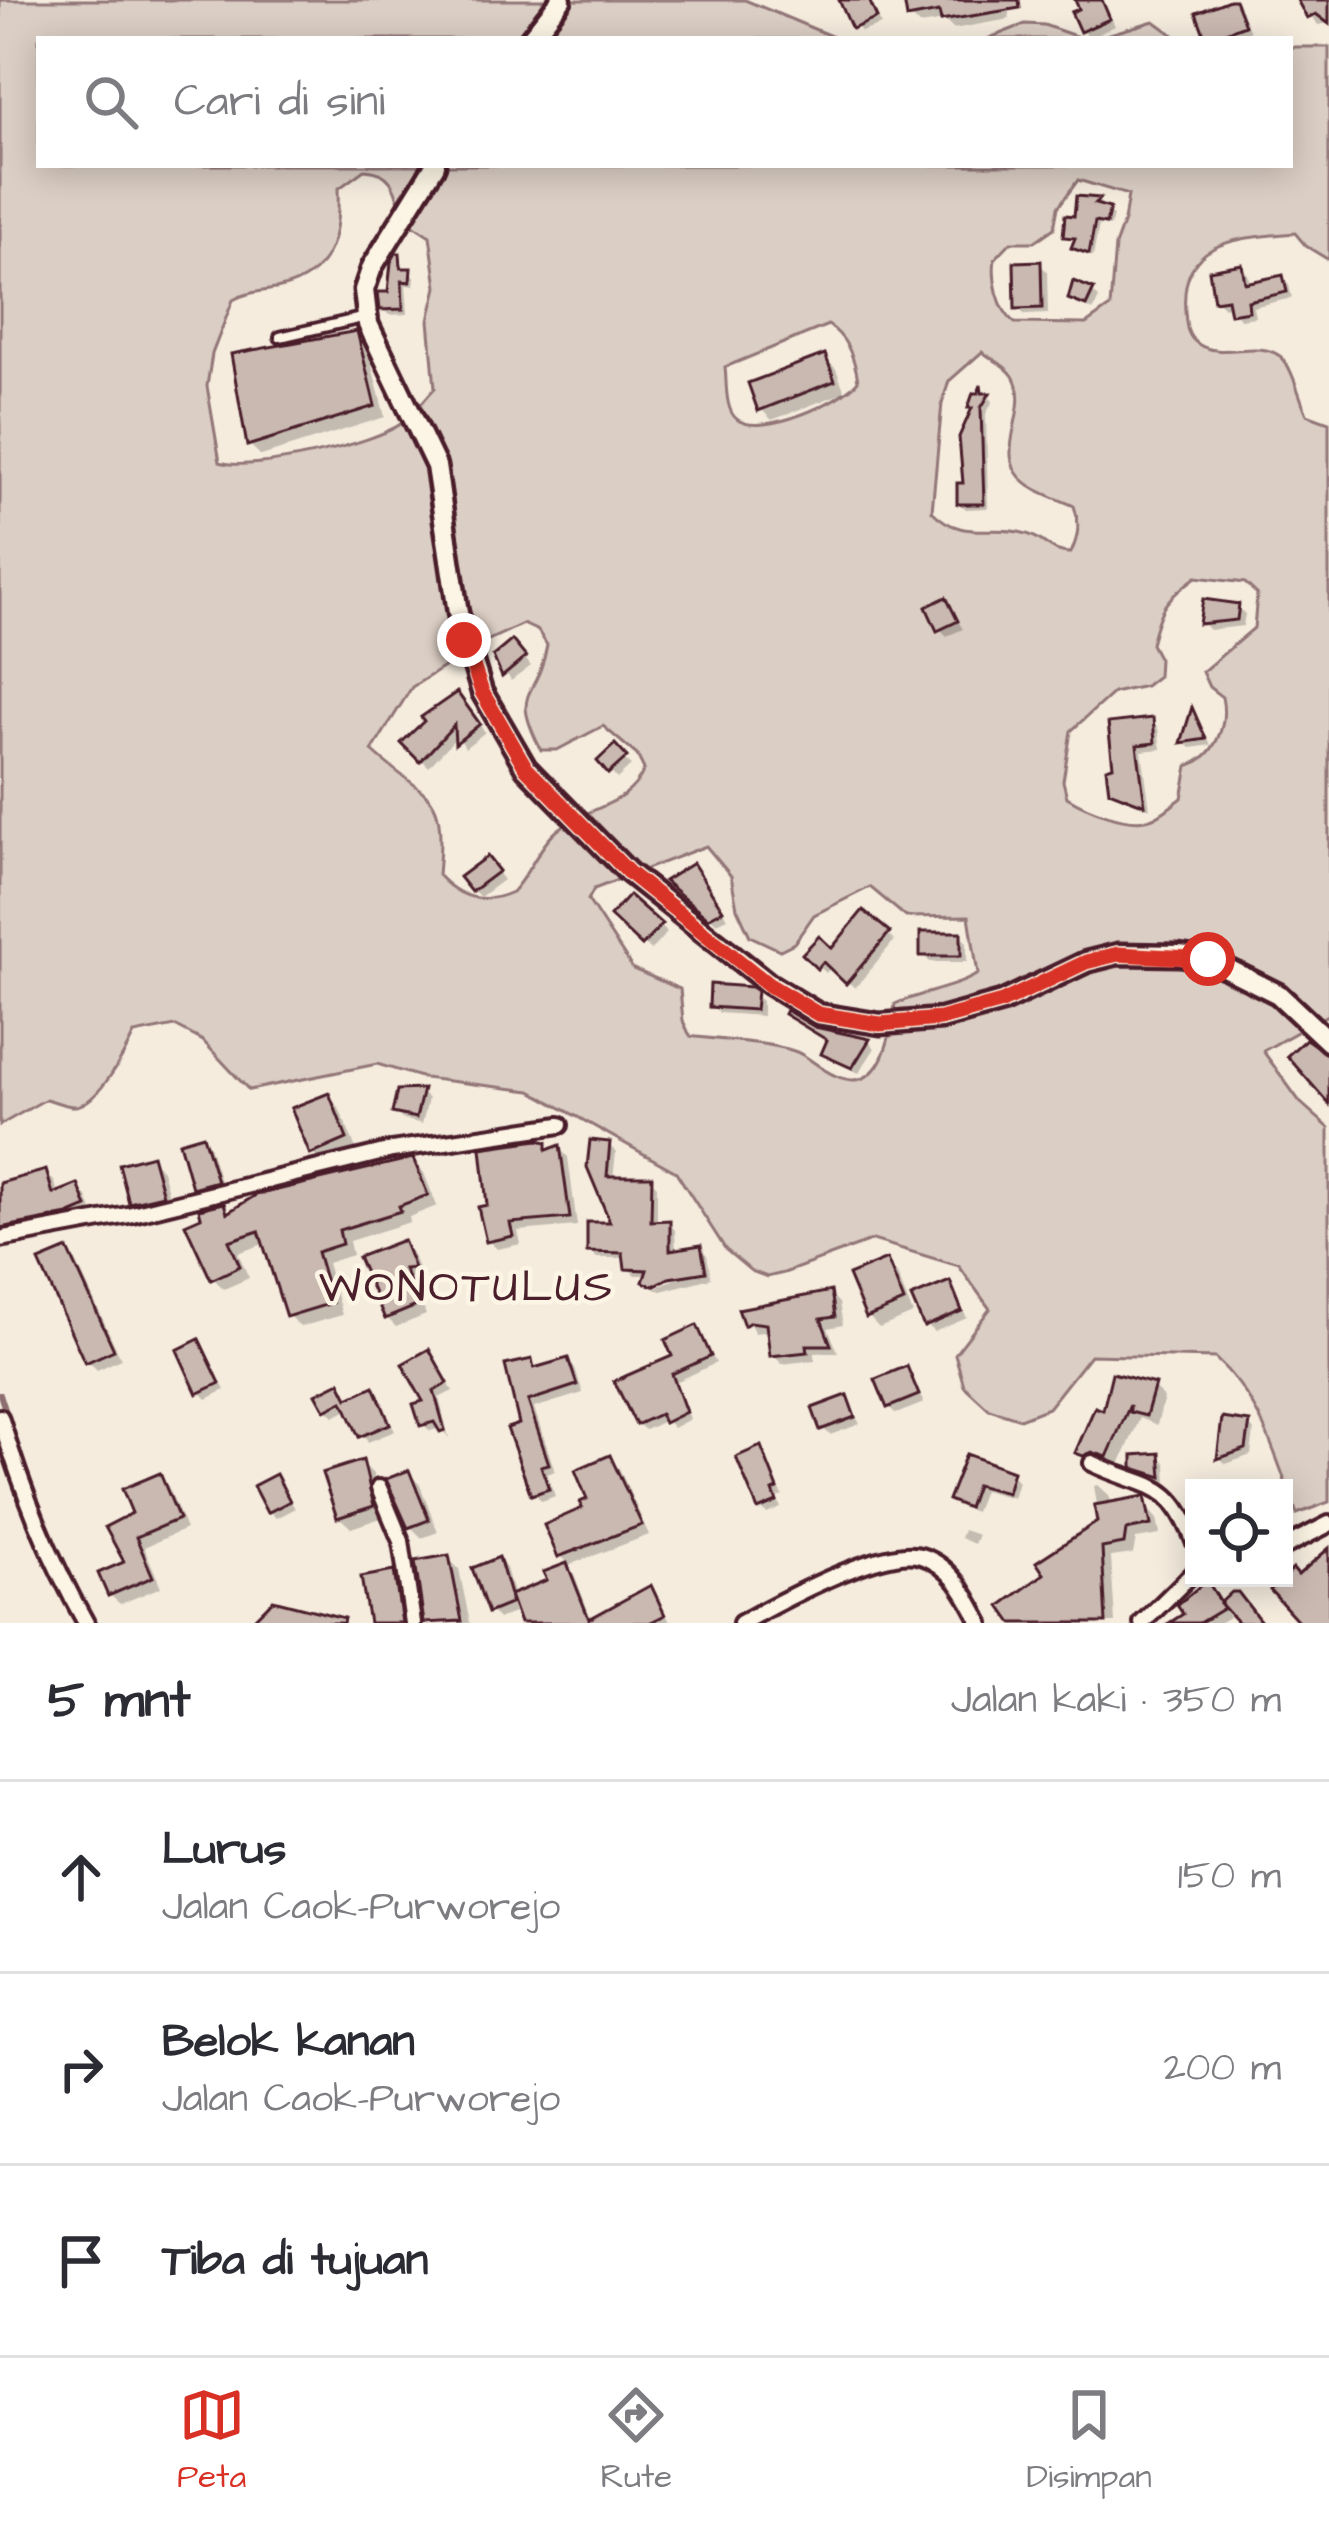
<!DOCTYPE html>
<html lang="id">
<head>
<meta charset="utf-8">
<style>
	body { margin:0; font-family:"Architects Daughter",sans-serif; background:#f7f7f7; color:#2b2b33 }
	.controls { position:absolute; right:36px; bottom:36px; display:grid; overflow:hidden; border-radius:0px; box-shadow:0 6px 30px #0003 }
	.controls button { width:108px; height:108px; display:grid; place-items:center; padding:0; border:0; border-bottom:3px solid #e1e1e2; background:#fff; color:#2b2b33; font:60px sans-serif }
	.stop { position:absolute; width:36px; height:36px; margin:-27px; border:9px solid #d93025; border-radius:50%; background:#fff }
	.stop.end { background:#d93025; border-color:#fff; box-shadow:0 3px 12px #0008 }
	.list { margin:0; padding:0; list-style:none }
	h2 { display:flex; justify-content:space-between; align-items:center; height:156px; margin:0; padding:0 48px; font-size:51px }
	h2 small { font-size:39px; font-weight:400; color:#7c7c81 }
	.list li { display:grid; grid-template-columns:78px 1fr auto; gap:36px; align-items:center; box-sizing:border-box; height:192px; padding:0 48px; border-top:3px solid #e1e1e2 }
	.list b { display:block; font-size:45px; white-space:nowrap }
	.list p { margin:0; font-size:39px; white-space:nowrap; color:#7c7c81 }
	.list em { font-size:39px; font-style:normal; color:#7c7c81 }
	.icon { flex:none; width:66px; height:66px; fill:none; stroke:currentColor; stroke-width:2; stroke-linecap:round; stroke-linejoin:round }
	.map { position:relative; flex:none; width:1329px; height:1623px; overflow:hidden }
	.search { position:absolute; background:#fff; box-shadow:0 6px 30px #0003; left:36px; right:36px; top:36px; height:132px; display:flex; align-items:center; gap:30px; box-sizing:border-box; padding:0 42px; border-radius:0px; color:#7c7c81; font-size:45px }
	.sheet { height:732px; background:#fff }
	nav { display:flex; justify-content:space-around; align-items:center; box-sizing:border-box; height:168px; border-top:3px solid #e1e1e2; background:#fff; font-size:33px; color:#7c7c81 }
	nav a { display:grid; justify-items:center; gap:6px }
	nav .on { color:#d93025 }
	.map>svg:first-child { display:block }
	.green { fill:#dbcec4; stroke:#927678; stroke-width:3; fill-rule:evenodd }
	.shadow { fill:#0003 }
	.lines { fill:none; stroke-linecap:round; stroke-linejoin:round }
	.stream { stroke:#8c6e70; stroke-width:6 }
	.building { fill:#cab9b1; stroke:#4a1f2b; stroke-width:3 }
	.lane-casing { stroke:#4a1f2b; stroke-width:16 }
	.street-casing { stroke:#4a1f2b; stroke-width:22 }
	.secondary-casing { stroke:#4a1f2b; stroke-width:27 }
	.lane { stroke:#fcf5e5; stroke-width:8 }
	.street { stroke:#fcf5e5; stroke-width:14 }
	.secondary { stroke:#fcf5e5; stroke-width:18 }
	.route { stroke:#d93025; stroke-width:15 }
	.labels { text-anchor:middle; stroke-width:9; stroke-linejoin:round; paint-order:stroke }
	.quarter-label { font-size:45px; letter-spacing:3px; fill:#4a1f2b; stroke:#fcf5e5 }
</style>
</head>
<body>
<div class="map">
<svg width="1329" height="1623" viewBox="0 0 1329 1623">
	<rect width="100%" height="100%" fill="#f5ecde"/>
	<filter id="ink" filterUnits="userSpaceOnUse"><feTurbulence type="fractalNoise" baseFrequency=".00833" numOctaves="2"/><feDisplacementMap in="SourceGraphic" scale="24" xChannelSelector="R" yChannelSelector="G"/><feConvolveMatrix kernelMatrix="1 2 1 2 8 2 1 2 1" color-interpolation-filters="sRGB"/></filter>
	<g filter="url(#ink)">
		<g class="green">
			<path d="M0,0H745L838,39H39V165H1290V47H1329V260L1306,246L1295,233C1240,238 1179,238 1185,311C1186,324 1186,336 1198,344C1222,360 1257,339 1280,356C1292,365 1300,400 1307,414L1329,422V1014L1263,1051L1300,1102L1329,1128V1502L1297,1514C1274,1454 1263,1402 1215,1358L1090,1355L1048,1408L1020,1419L989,1409L964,1386L955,1354L990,1309L959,1266L873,1240L784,1273L767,1277L751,1271L726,1250L676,1172L531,1091L424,1078L377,1064L249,1090L203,1041L175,1026L134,1034C125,1053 99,1103 76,1106C68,1107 54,1101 46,1099L0,1125ZM364,170C395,171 396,193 404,219L430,236L437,287L429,320L435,388C424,399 414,414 402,423C376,443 252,473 220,462L207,386L212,354L233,300C249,291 263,292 280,288C331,276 340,236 338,189ZM1078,180L1128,195L1124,221L1115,246L1110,307L1086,324L1015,323C998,310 992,279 995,259L1011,242H1034L1054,228L1058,207ZM828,325C847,337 855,359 858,381C841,402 762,437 738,420C724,411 727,381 725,367ZM982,352C992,359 1007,366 1013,376C1034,411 987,456 1029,485C1042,494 1059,499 1074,506C1080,524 1079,535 1071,553C1050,553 1045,539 1027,534C992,523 963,543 932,511L942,403L949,381ZM1196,577L1245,583L1257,594L1254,628L1202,672L1209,687L1222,697C1228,725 1216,756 1188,766L1182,798C1172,805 1161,816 1150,819C1128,826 1086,809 1067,797L1063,781L1071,731L1113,693L1145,686L1158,676L1159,659L1151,644C1160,606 1165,600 1196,577ZM523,624L538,631L547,645C537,702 509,687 541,750H557L603,726L637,755L644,769C630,807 587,806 559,829C539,845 530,873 512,892C484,905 459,898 438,875C446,786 431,804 372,751L412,687L480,644ZM706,846L731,876L737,908L750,936L780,950L794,943L814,915L870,887L906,917L969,916L978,974C953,989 922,992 895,1004C891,1035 882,1098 834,1075C820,1069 807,1055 794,1051C762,1041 723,1041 690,1036L683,1021L680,989L633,969L588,900L594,889Z"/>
			<polygon points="1154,21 1179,39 1093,39"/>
			<polygon points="1025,24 1044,25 1084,39 987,39"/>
		</g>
		<g class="shadow">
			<polygon points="842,0 870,0 881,25 861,32"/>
			<polygon points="907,0 1007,0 1010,19 953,29 945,21 919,25 910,16"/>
			<polygon points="1078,0 1103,0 1115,26 1090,38 1083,31 1083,10"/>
			<polygon points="1224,0 1237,0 1250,32 1232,39 1210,39 1200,15 1226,5"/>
			<polygon points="1301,0 1329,0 1329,23 1318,25"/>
			<polygon points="1079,199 1098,201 1102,204 1099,209 1113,216 1110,227 1099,225 1093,257 1079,252 1074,247 1077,241 1066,235 1077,219"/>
			<polygon points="400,257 405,271 415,277 414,286 406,285 408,314 389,315 383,309 391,295"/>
			<polygon points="1039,264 1047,271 1048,314 1025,315 1018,308"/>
			<polygon points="1241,267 1248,274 1250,285 1282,278 1289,285 1292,298 1253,307 1255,317 1240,319 1231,305 1224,307 1217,300"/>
			<polygon points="1092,292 1099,298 1093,311 1071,298"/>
			<polygon points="356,335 367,346 385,417 261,456 250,445"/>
			<polygon points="824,357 836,369 845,392 772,420 761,409"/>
			<polygon points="982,390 993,401 986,414 988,508 966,509 960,503"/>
			<polygon points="945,601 963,629 947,636 940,629"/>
			<polygon points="1237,607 1245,614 1243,626 1209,630 1202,623"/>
			<polygon points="519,651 531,666 511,681 497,657"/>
			<polygon points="463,702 485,732 465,748 458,735 429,767 406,743"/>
			<polygon points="1193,713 1198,718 1211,745 1191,748 1184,742"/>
			<polygon points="1152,721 1158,728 1161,749 1142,751 1150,809 1120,797 1112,789 1117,769"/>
			<polygon points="615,749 631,766 617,779 601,761"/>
			<polygon points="493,867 503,880 480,897 473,890"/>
			<polygon points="699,874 728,918 717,923 669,881"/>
			<polygon points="630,899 667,933 651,950 614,916"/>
			<polygon points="888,934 894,941 855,988 831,967 826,973 806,954 832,952"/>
			<polygon points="959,935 967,942 967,962 930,962 923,955"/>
			<polygon points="749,990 762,1001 762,1016 719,1013 712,1006"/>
			<polygon points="789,1016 814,1030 869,1042 875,1048 859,1073 831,1060 825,1053 830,1042"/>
			<polygon points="422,1093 428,1099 422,1124 402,1119 395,1112"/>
			<polygon points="328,1096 339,1108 357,1151 324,1164 312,1153"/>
			<polygon points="202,1138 209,1145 222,1188 202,1193 195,1186"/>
			<polygon points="545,1145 551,1151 559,1148 568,1157 577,1226 518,1231 521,1244 497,1249 488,1240 490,1207"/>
			<polygon points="609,1145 616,1152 613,1179 650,1179 657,1186 657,1224 669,1223 675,1230 676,1252 700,1248 707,1255 711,1278 661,1291 654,1288 684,1275 635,1275 628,1268 627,1258 597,1258 590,1251 615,1226 590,1167"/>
			<polygon points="151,1158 162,1170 172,1206 143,1213 132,1202"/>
			<polygon points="413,1161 424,1173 437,1206 409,1217 410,1222 349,1241 352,1255 327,1263 342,1315 300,1327 288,1315 266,1243 238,1253 249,1278 224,1289 213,1278 223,1206 231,1214"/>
			<polygon points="45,1173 55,1182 58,1195 77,1187 87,1197 94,1216 0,1241 0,1187"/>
			<polygon points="402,1243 412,1253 421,1277 411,1277 426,1315 396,1327 387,1318"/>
			<polygon points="67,1252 76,1261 121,1359 97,1370 88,1361"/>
			<polygon points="886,1263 897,1274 913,1314 879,1328 868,1316"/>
			<polygon points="949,1285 967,1318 934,1332 927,1325"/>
			<polygon points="830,1294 839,1303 843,1325 828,1328 838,1352 815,1353 815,1360 782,1364 773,1355 770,1331 755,1333 742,1311"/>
			<polygon points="696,1328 716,1363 676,1382 690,1419 673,1428 666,1420 645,1430 638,1424"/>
			<polygon points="199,1343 225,1390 207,1399 200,1392"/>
			<polygon points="428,1353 453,1391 439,1398 449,1438 441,1428 430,1431 423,1424"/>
			<polygon points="568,1361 575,1369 583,1393 534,1408 555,1471 547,1474 555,1496 542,1501 534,1493 522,1426 531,1362 538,1370"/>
			<polygon points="906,1369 924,1403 896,1414 889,1407"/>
			<polygon points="339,1385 350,1401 374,1390 395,1431 368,1442 350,1408 334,1416 327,1409"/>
			<polygon points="1153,1387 1164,1398 1157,1425 1140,1418 1119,1467 1105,1462 1090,1464 1079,1453 1105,1414"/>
			<polygon points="846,1398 860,1424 830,1435 823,1428"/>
			<polygon points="1225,1422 1248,1424 1254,1431 1251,1455 1226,1464 1220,1458"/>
			<polygon points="760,1450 783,1496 777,1498 781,1508 767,1514 761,1508"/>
			<polygon points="1159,1456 1166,1463 1167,1482 1144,1474 1136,1466"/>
			<polygon points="967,1458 1011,1474 1018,1481 1013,1498 983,1490 975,1512 959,1506 952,1499"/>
			<polygon points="609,1459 619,1468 649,1535 566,1566 574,1574 592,1621 650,1589 671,1623 523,1623 519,1611 498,1619 491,1611 498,1560 506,1568 514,1597 551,1582 547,1573 570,1565 560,1555 591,1501"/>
			<polygon points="362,1463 373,1474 384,1517 351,1528 339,1517"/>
			<polygon points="409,1473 420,1485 438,1532 422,1538 410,1526"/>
			<polygon points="159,1476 168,1486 186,1529 144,1547 161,1587 120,1604 110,1595 128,1564 136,1515"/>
			<polygon points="275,1478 295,1508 276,1518 269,1511"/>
			<polygon points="1098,1485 1109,1495 1114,1514 1147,1508 1157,1519 1160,1535 1136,1539 1133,1554 1111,1557 1115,1623 1015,1623 1048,1575 1100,1523 1094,1486"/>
			<polygon points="963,1530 978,1535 974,1544 960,1538"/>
			<polygon points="448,1558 459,1569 470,1623 427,1623 419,1564"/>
			<polygon points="393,1574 404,1586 410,1623 372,1623"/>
			<polygon points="1207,1584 1222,1605 1261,1623 1242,1623 1223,1606 1229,1617 1219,1623 1175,1623 1187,1615"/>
		</g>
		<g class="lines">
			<polyline class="stream" points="0,1394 10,1425"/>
		</g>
		<g class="building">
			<polygon points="839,0 869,0 877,18 852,29"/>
			<polygon points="904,0 1019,0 1020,8 941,21 939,12 907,18"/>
			<polygon points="1075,0 1102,0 1110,19 1080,32 1071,12 1079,9"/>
			<polygon points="1229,0 1235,0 1245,25 1206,39 1196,13"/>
			<polygon points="1297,0 1329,0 1329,24 1316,14 1307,18"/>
			<polygon points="1076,196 1100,198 1095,204 1110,208 1106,224 1095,222 1089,254 1071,248 1075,238 1063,237 1065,215 1074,216"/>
			<polygon points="396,253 400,253 401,268 411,268 410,282 402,281 403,309 380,310 378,292 388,292 391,262"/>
			<polygon points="1041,261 1042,308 1015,309 1014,262"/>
			<polygon points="1242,264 1245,283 1283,275 1287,292 1248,301 1249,311 1230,314 1227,299 1214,301 1209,270"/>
			<polygon points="1073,281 1094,289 1086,306 1068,299"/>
			<polygon points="357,331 375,406 247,446 231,354"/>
			<polygon points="825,354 835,381 758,411 748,383"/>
			<polygon points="981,385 982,393 990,393 981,408 984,504 957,504 957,483 963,483 959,437 972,408 968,408 973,393 978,393"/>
			<polygon points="946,597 958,621 937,631 926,607"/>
			<polygon points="1203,599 1239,604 1237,620 1199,624"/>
			<polygon points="512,640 526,657 502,677 493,656"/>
			<polygon points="457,692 480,724 455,744 454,725 420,762 401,743 424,721 421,717"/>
			<polygon points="1192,707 1206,739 1181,743 1185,730"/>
			<polygon points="1153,718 1155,743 1137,745 1145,805 1109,791 1106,768 1113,766 1108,723"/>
			<polygon points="615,744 627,757 608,774 597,761"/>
			<polygon points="487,856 499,871 471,892 459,877"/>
			<polygon points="693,863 723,910 708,918 664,881"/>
			<polygon points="629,895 662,924 642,946 610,916"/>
			<polygon points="863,910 890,932 846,984 823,962 817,969 802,954 819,936 832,948"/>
			<rect x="920" y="932" width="41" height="24"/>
			<polygon points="710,984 751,987 757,991 755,1010 709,1007"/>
			<polygon points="786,1010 815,1027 870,1039 852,1068 821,1054 827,1040 784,1014"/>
			<polygon points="1306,1039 1329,1055 1329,1104 1287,1056"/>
			<polygon points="423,1089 416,1118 392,1113 397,1090"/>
			<polygon points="329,1093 347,1139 310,1155 291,1108"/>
			<polygon points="203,1135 217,1181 192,1188 179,1142"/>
			<polygon points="538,1140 547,1142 547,1150 560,1145 570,1218 510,1223 513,1236 486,1242 478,1207 487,1205 481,1148"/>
			<polygon points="590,1140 610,1142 607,1176 652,1176 651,1221 670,1220 670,1250 701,1245 706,1272 669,1278 653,1286 643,1282 647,1270 625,1269 623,1253 587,1252 587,1222 610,1222 587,1167"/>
			<polygon points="152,1155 163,1195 129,1203 119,1164"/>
			<polygon points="413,1158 428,1195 399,1206 401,1211 339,1230 342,1244 317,1252 332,1303 286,1317 259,1231 229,1241 240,1266 211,1280 185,1224 201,1217 199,1209 224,1203 227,1213 256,1195"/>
			<polygon points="46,1170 53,1194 78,1184 87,1207 68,1215 0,1228 0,1183"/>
			<polygon points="403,1240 414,1268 404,1269 419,1305 385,1319 358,1257"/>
			<polygon points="68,1249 114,1350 85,1363 39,1261"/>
			<polygon points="887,1259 904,1302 866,1318 848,1275"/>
			<polygon points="950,1281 962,1311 924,1327 911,1297"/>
			<polygon points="831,1291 835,1317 821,1319 831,1345 807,1345 808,1352 770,1356 766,1324 750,1322 744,1326 738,1309"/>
			<polygon points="697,1325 711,1356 672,1374 686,1412 664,1423 660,1414 636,1425 614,1381 672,1356 665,1340"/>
			<polygon points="199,1339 220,1383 197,1394 177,1350"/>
			<polygon points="429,1349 448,1383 434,1391 445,1430 440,1432 434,1422 420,1426 413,1404 423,1401 402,1364"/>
			<polygon points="568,1358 577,1385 528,1401 549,1464 541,1466 549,1489 531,1495 507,1428 519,1424 505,1365 532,1359 534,1368"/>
			<polygon points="907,1366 919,1395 887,1408 875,1379"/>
			<polygon points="1112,1373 1155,1384 1146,1416 1130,1412 1130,1405 1107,1457 1092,1452 1083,1456 1075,1453 1095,1407 1103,1410"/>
			<polygon points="340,1382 348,1398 374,1386 390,1424 359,1437 343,1401 325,1410 316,1394"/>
			<polygon points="847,1395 855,1417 820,1430 812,1408"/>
			<polygon points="1222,1418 1250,1422 1246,1449 1217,1459"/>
			<polygon points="761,1446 778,1489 773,1491 777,1502 758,1510 736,1457"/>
			<polygon points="1160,1453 1162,1477 1133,1468 1133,1455"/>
			<polygon points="966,1454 1013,1471 1007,1493 976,1485 968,1508 948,1500"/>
			<polygon points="610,1455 642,1525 558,1557 544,1525 582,1508 580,1502 587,1499 575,1470"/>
			<polygon points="363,1460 374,1506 337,1518 322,1473"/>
			<polygon points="409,1470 429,1520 408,1528 386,1479"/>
			<polygon points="160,1473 179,1519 136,1537 153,1577 108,1596 98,1573 124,1562 105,1527 132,1513 122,1489"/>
			<polygon points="276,1474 290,1501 267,1513 253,1486"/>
			<polygon points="1145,1496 1151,1525 1126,1530 1124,1544 1102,1548 1106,1623 1012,1623 1000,1606 1044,1574 1036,1562 1097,1522 1094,1505"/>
			<polygon points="1329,1548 1329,1623 1300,1623 1270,1590 1293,1569 1298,1575"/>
			<polygon points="449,1555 462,1621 424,1623 415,1561"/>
			<polygon points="499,1557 510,1595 547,1580 543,1572 567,1563 589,1619 651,1585 665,1615 649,1623 520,1623 510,1595 510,1604 488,1613 472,1568"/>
			<polygon points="394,1571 402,1623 369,1623 361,1577"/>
			<polygon points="1207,1580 1224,1608 1199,1623 1169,1623 1183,1614 1177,1605"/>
			<polygon points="1232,1592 1238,1592 1262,1623 1238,1623 1220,1603"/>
			<polygon points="273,1600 344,1618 343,1623 250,1623"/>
		</g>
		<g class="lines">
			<g class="lane-casing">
				<polyline id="lane" points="280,337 366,317"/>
			</g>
			<g class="street-casing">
				<g id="street">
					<polyline points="0,1239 128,1215 392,1150 560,1125"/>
					<path d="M0,1417C23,1492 47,1554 86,1623"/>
					<path d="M1092,1463C1147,1490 1169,1476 1194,1541"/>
					<polyline points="379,1488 401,1541 413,1623"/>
					<polyline points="1284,1547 1329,1524"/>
					<path d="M741,1623C777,1603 883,1545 921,1556C952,1565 967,1596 981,1623"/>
					<polyline points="1142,1623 1194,1572"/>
				</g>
			</g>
			<g class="secondary-casing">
				<g id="secondary">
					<polyline points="530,39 561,0"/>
					<polyline points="435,165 372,267 364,290 368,324 436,466 458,613 482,692 526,768 628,872 769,984 818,1014 880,1024 941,1019 1002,1002 1086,962 1118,954 1179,955 1208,959 1278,994 1329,1042"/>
				</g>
			</g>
			<use href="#lane" class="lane"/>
			<use href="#street" class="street"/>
			<use href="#secondary" class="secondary"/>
		</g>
	</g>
	<g class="lines" filter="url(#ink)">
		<polyline class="route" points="464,640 482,692 526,768 628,872 769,985 818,1014 880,1024 940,1019 1002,1002 1086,962 1118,954 1208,959"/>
	</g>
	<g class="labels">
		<g class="quarter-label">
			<text x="467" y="1301">WONOTULUS</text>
		</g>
	</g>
</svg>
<div class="controls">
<button><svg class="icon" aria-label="locate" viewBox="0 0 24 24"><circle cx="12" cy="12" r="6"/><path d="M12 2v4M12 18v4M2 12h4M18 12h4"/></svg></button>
</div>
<div class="stop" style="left:1208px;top:959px"></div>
<div class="stop end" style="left:464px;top:640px"></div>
<div class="search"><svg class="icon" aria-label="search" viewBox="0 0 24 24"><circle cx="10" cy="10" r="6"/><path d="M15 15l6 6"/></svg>Cari di sini</div>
</div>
<section class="sheet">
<h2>5 mnt<small>Jalan kaki · 350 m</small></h2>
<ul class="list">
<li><svg class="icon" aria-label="ahead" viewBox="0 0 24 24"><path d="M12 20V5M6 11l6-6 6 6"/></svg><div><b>Lurus</b><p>Jalan Caok-Purworejo</p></div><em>150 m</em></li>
<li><svg class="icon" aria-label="right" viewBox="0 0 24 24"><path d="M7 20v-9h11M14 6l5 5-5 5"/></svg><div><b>Belok kanan</b><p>Jalan Caok-Purworejo</p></div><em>200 m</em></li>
<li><svg class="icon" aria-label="arrive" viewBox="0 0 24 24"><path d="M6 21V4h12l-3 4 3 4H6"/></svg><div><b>Tiba di tujuan</b></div></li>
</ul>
</section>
<nav>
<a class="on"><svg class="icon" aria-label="map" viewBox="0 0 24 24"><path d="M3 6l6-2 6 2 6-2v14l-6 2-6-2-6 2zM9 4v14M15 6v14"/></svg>Peta</a>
<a><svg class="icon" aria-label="directions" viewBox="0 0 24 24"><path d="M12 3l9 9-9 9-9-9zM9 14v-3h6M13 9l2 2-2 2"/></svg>Rute</a>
<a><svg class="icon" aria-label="saved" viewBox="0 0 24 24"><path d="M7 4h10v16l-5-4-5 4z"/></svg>Disimpan</a>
</nav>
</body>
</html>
